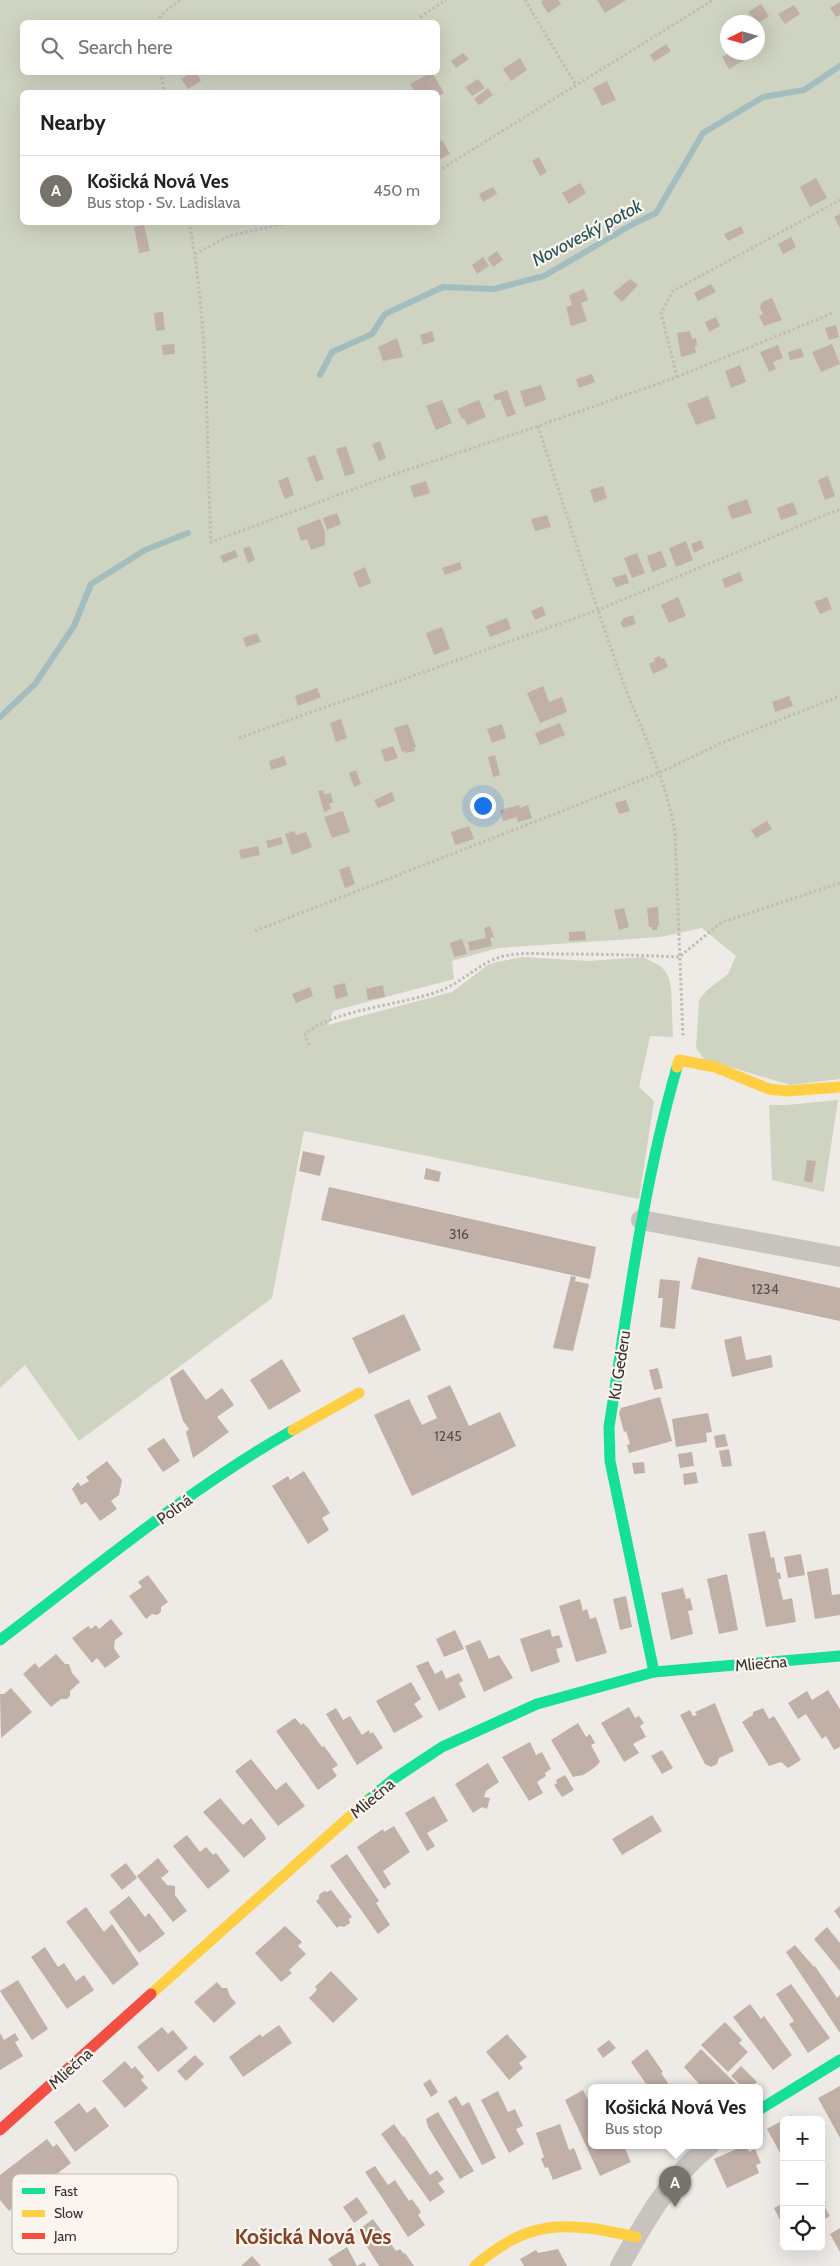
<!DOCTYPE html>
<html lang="en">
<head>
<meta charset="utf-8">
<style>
	body { margin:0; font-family:Cabin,sans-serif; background:#f2f2f2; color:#222 }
	.controls { position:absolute; right:15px; bottom:15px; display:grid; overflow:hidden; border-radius:8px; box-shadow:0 5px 20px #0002 }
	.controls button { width:45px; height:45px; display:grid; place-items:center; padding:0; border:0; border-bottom:1px solid #e0e0e0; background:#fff; color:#222; font:25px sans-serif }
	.compass { position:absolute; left:720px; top:15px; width:45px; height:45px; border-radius:50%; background:#fff; box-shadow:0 5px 20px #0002; rotate:265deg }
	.you { position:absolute; left:482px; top:805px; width:18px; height:18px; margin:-12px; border:4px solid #fff; border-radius:50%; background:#1a73e8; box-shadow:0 0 0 8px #1a73e833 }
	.badge { display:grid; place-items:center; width:32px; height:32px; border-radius:50%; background:#78726d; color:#fff; font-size:16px; font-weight:700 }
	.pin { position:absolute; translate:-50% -41px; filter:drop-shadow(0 1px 2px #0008) }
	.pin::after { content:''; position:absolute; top:26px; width:18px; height:15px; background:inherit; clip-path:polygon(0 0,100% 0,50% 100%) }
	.popup { position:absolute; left:588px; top:2084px; width:175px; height:65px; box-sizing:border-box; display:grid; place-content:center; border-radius:8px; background:#fff; filter:drop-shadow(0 1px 4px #0005); font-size:16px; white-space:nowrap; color:#767676 }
	.popup b { font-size:19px; color:#222 }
	.popup::after { content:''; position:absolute; left:50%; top:100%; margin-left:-10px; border:10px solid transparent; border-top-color:#fff }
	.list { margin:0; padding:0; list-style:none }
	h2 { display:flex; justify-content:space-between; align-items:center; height:65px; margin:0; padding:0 20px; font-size:21px }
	h2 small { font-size:16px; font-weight:400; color:#767676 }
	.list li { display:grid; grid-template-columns:32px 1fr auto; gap:15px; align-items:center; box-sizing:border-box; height:70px; padding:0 20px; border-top:1px solid #e0e0e0 }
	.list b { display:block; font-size:19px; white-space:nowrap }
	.list p { margin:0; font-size:16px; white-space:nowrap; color:#767676 }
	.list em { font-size:16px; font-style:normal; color:#767676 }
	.icon { flex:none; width:28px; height:28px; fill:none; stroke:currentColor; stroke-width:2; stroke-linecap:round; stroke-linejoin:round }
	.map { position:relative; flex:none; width:840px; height:2266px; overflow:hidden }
	.search { position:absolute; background:#fff; box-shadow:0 5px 20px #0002; left:20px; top:20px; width:420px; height:55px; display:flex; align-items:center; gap:12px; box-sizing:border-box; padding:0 18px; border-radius:8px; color:#767676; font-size:19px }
	.panel { position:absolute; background:#fff; box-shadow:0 5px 20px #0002; left:20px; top:90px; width:420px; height:135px; border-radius:8px }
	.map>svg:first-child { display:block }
	.green { fill:#cfd3c1; fill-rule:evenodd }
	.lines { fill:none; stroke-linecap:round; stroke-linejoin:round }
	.stream { stroke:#a3bdbf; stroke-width:6 }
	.building { fill:#c1b0a8 }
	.path { stroke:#c1bbb6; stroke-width:3; stroke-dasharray:2.5 2.5; stroke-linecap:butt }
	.street { stroke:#c8c3be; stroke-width:20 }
	.fast { stroke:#16e098; stroke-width:11 }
	.slow { stroke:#ffcf43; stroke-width:11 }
	.jam { stroke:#f24e42; stroke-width:11 }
	.labels { text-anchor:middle; stroke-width:4.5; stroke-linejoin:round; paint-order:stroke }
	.number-label { font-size:14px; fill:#5b514b }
	.street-label { font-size:16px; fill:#39312c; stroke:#faf5ee }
	.water-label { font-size:18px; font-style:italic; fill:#245358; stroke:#faf5ee }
	.district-label { font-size:21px; font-weight:bold; fill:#83432a; stroke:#faf5ee }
	.key { fill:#faf5ee; stroke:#c0bab4; stroke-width:1 }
	.key-label { font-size:14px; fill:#39312c }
</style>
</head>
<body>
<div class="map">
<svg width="840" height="2266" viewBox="0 0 840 2266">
	<rect width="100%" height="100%" fill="#eeeae6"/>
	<g class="green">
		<path d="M0,0H840V1079L790,1085L704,1059L696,1048L699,1000L707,990L728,974L736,956L702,928L660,937L498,948L452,961L454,979L333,1011L328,1025L452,992L488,965L497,962L522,957L589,961L643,957L662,967L668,976L671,987L673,1037L650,1036L639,1087L654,1101L639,1199L304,1131L272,1298L79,1441L25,1365L0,1388ZM22,22H438V72H22ZM728,22H758V52H728ZM22,92H438V222H22Z"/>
		<polygon points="838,1100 824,1192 772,1180 769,1105 787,1105"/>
	</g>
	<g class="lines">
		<g class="stream">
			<polyline points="320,375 332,352 372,334 385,314 443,287 494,289 544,276 633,224 656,213 703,133 763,97 804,90 840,66"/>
			<polyline points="0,717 35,684 74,626 91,584 145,550 188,533"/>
		</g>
	</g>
	<g class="building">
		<polygon points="543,0 558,0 561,4 548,13 541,2"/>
		<polygon points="597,0 626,0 605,13"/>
		<polygon points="840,2 840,15 836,17 830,8"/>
		<polygon points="761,4 769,16 758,23 748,12"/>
		<polygon points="794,5 800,14 785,24 778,14"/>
		<polygon points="666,44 671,51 654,62 650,55"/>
		<polygon points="731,52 744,52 748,58 729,69 722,57"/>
		<polygon points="463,53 469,59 456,68 451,61"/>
		<polygon points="520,58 527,70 511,81 503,69"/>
		<polygon points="192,72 196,72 201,81 188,89 181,79"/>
		<polygon points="432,72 444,93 438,97 438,92 415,92 410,84"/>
		<polygon points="478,79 485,88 472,96 465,87"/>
		<polygon points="607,81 616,100 602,106 593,88"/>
		<polygon points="488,88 493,95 479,105 474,99"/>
		<polygon points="442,140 450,154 438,160 438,142"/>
		<polygon points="539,157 547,172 540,176 532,161"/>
		<polygon points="816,178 827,198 810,207 800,187"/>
		<polygon points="580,183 586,193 569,204 562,193"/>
		<polygon points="493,187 497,194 483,202 479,194"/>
		<polygon points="840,214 840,228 834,217"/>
		<polygon points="144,225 150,251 139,253 134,227"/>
		<polygon points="741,226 744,233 728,241 724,234"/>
		<polygon points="791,237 796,247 783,254 778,244"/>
		<polygon points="497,251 503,260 493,267 487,258"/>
		<polygon points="483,257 489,266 477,274 472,265"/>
		<polygon points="630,279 638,285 622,302 613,293"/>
		<polygon points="711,284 716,292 698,301 694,293"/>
		<polygon points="584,289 588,300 581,303 587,321 571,326 566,307 572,305 569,295"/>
		<polygon points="772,298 782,320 764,326 759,316 763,314 760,307 762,302"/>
		<polygon points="163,312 165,330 156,331 154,313"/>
		<polygon points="716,317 720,326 709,332 705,322"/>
		<polygon points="836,325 839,337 829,340 825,328"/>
		<polygon points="432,331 435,341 423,345 420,335"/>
		<polygon points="690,331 692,339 696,338 697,345 695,346 696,353 681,357 677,333"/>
		<polygon points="397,338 403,357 383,361 378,347"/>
		<polygon points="174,344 175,354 163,355 162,345"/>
		<polygon points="832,344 840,364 821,372 812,352"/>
		<polygon points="778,345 783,358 773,362 776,369 769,372 760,352"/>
		<polygon points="801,348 804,357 790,360 788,352"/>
		<polygon points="740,365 746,382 731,388 725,371"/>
		<polygon points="592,374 595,382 579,388 576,379"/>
		<polygon points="541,385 546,400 525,407 520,391"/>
		<polygon points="507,390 516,414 507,417 500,399 495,401 493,395"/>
		<polygon points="708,396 716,418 696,425 687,404"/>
		<polygon points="442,400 452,423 436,430 426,406"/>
		<polygon points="479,400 486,417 467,425 464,418 462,419 457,409"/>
		<polygon points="380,441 386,458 379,461 372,444"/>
		<polygon points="346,446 355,473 345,476 336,449"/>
		<polygon points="315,455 324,479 316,482 307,458"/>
		<polygon points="828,476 835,496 825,500 818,480"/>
		<polygon points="288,477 294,495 285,499 278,481"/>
		<polygon points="426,481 430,493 414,498 410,486"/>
		<polygon points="603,486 607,498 594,503 590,490"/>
		<polygon points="747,499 752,513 732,519 727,506"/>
		<polygon points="793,502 798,514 781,520 777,508"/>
		<polygon points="337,513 341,524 327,530 323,518"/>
		<polygon points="547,515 551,527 535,531 531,519"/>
		<polygon points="320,519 325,532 325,545 311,550 307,539 301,541 297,528"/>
		<polygon points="701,540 704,548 694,553 691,544"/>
		<polygon points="686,541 693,560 676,567 669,548"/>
		<polygon points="250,546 255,560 248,563 243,549"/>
		<polygon points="235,550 238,557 223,563 220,556"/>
		<polygon points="661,551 667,566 652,572 647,556"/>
		<polygon points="637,553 645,573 632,578 624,558"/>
		<polygon points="460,562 462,569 445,575 442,568"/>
		<polygon points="365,567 371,583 359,588 353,573"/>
		<polygon points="740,572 743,581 725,588 722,579"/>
		<polygon points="626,574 629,583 616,587 612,578"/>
		<polygon points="678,597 686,616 669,623 661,605"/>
		<polygon points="827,597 832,609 820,614 814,602"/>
		<polygon points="542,606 546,615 535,620 531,611"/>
		<polygon points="633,615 636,624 623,628 620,622 623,621 622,619"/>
		<polygon points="507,618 511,629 490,637 486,626"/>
		<polygon points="442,627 450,649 434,655 426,633"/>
		<polygon points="257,633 261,642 246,647 243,638"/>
		<polygon points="660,656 661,659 664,658 668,667 653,674 649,664 655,661 654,658"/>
		<polygon points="543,686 549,702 562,697 567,712 540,723 527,693"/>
		<polygon points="317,688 321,697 298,706 295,696"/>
		<polygon points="789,696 793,706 775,712 772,702"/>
		<polygon points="341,719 347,738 336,742 330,723"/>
		<polygon points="560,723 565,735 540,745 535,733"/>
		<polygon points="408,724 416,747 414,748 415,751 406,753 405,751 402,752 394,728"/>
		<polygon points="502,724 506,738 492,743 487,729"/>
		<polygon points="393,746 398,758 385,762 381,750"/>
		<polygon points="495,755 500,775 493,777 488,757"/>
		<polygon points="284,756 287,765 271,770 269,761"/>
		<polygon points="356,770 361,784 354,787 349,773"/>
		<polygon points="323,790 324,794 331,793 333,803 329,803 331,809 324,812 318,791"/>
		<polygon points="392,792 395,801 378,808 374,800"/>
		<polygon points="626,800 630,811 619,814 615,803"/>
		<polygon points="519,805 520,808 528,805 532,818 518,822 517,817 503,821 500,810"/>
		<polygon points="343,811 350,832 332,838 324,817"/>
		<polygon points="767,821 772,829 756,838 751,830"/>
		<polygon points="469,826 474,839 455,845 451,832"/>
		<polygon points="294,831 296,835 306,832 312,847 292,855 285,834"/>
		<polygon points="281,837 283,844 268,848 266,841"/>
		<polygon points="258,846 260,855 241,859 239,850"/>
		<polygon points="349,866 355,884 345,888 339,870"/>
		<polygon points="658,907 659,926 657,926 657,930 652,930 652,927 649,927 647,908"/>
		<polygon points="624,908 629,927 619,930 614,910"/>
		<polygon points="490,926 494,937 490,938 492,946 470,951 468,942 486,938 484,928"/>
		<polygon points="585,931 586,940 569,941 569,932"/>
		<polygon points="462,939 467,954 454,957 450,943"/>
		<polygon points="345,983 348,996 336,999 333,986"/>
		<polygon points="383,985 385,997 368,1000 366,989"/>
		<polygon points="310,987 313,996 296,1003 292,994"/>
		<polygon points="303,1151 325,1156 320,1176 299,1171"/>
		<polygon points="807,1160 816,1161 812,1183 804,1181"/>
		<polygon points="426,1168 441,1172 439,1182 424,1179"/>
		<polygon points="329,1187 596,1247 590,1279 321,1220"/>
		<polygon points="698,1257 840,1288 840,1321 691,1289"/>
		<polygon points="571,1276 576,1277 575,1281 589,1284 573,1351 553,1348"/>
		<polygon points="660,1279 680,1281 675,1329 660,1327 663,1298 658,1298"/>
		<polygon points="404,1314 421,1350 369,1374 352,1338"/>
		<polygon points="741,1336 746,1360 771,1355 773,1367 732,1377 724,1340"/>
		<polygon points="282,1359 301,1391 269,1410 250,1380"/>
		<polygon points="658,1368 663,1388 654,1390 649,1370"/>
		<polygon points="183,1369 206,1400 222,1388 234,1405 217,1417 229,1432 193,1458 186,1432 189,1429 183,1421 170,1378"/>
		<polygon points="450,1385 469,1426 500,1412 516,1446 412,1496 374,1415 409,1399 422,1425 437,1418 427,1396"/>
		<polygon points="660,1397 672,1441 629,1453 627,1445 630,1444 626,1431 624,1432 619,1413 621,1408"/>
		<polygon points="708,1413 712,1432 706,1433 707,1442 676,1447 672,1419"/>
		<polygon points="725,1434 728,1446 716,1448 714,1436"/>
		<polygon points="164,1438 180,1461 163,1472 147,1449"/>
		<polygon points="729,1449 732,1466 722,1467 719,1451"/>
		<polygon points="692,1452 694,1466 680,1468 678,1454"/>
		<polygon points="107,1461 122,1480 119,1495 111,1501 117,1509 100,1521 86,1502 81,1505 72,1489 78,1482 81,1486 89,1481 86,1477"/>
		<polygon points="644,1462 645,1473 634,1474 632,1463"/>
		<polygon points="304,1471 330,1513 322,1518 329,1530 308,1544 272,1486 288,1476 290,1480"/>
		<polygon points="696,1472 698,1483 684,1485 683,1474"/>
		<polygon points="765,1531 771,1558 774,1557 777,1573 780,1572 781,1579 778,1579 783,1600 792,1598 796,1622 766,1627 748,1534"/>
		<polygon points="801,1554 805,1575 788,1578 784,1557"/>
		<polygon points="828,1568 832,1595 840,1594 840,1615 815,1619 807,1572"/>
		<polygon points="727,1574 738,1630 719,1634 707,1579"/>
		<polygon points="148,1575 168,1602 161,1607 161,1612 157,1615 152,1614 146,1619 129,1596 142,1587 138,1582"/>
		<polygon points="683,1588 686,1599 690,1598 693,1610 688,1611 693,1634 671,1640 661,1593"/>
		<polygon points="626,1596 632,1627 620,1630 613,1599"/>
		<polygon points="580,1599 583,1611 587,1609 590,1619 596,1617 607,1653 576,1662 559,1606"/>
		<polygon points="111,1619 123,1634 115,1640 114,1648 120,1657 105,1668 97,1658 92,1663 72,1638 88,1626 91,1629 96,1625 99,1629"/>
		<polygon points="550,1629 552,1637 559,1635 563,1647 556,1649 560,1662 531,1672 520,1639"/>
		<polygon points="455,1630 464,1649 444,1657 436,1639"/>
		<polygon points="480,1640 489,1659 499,1655 513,1678 484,1692 465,1646"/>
		<polygon points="56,1654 65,1664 69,1664 72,1673 80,1682 70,1691 70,1696 67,1699 61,1699 51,1707 23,1674 35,1663 39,1668"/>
		<polygon points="428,1661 435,1674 442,1670 446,1679 459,1673 463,1681 459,1683 466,1697 439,1711 416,1666"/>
		<polygon points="411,1682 421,1699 414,1704 423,1717 394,1733 376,1701"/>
		<polygon points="11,1688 32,1712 1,1738 0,1694 4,1694"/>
		<polygon points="828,1690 840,1709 840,1747 834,1750 826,1736 822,1739 806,1714 798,1719 788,1703 807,1691 812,1700"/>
		<polygon points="715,1703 734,1751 719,1758 717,1764 711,1767 705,1764 680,1715 690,1710 693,1716 697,1715 695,1712"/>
		<polygon points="629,1707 635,1718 639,1716 644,1723 640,1726 646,1737 633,1744 639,1753 624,1762 601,1723"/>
		<polygon points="336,1708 343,1720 350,1716 362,1735 369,1730 370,1734 373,1732 383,1748 357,1765 326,1714"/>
		<polygon points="763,1708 769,1719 774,1716 801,1760 788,1768 781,1762 769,1766 742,1722 753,1715 753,1712"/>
		<polygon points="295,1718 301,1725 303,1723 308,1728 322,1747 324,1746 338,1765 332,1769 337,1776 318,1790 276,1731"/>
		<polygon points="578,1723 586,1737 590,1734 595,1743 591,1745 600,1762 594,1768 583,1775 573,1777 551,1740"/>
		<polygon points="530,1742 536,1755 542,1752 551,1769 545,1773 546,1776 537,1782 543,1793 529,1801 502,1757"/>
		<polygon points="662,1750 673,1768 662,1774 651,1756"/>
		<polygon points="251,1759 276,1790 286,1782 305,1806 278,1826 235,1771"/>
		<polygon points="488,1763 499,1782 486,1791 484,1797 490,1798 487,1809 482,1807 473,1813 455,1784"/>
		<polygon points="565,1775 574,1790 562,1797 554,1785 557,1783 556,1780"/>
		<polygon points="434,1796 448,1821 427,1833 435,1846 427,1851 405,1813"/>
		<polygon points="220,1798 243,1825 251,1818 265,1836 266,1839 244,1858 203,1812"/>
		<polygon points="652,1815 662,1831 622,1855 612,1839"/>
		<polygon points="394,1826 410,1852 383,1871 391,1884 384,1889 357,1847 383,1829 384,1832"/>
		<polygon points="187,1835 200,1852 206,1847 213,1855 216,1853 230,1871 208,1889 173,1846"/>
		<polygon points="347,1854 379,1901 376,1903 390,1925 378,1934 330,1866"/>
		<polygon points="158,1858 169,1872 161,1878 167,1885 175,1886 175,1895 187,1911 173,1922 137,1876"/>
		<polygon points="126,1863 137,1878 122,1890 110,1875"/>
		<polygon points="331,1890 352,1917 349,1919 350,1923 344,1927 340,1926 337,1928 316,1901 319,1899 319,1895 324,1891 327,1892"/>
		<polygon points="129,1896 145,1917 149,1913 165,1934 139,1953 109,1912"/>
		<polygon points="840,1906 840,1919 834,1911"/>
		<polygon points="86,1907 104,1932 112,1924 139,1964 113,1985 66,1922"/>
		<polygon points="285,1926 302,1942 298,1946 306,1954 289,1970 292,1973 281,1982 255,1953"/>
		<polygon points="827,1927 840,1943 840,1971 814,1939"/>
		<polygon points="795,1945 814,1967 815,1966 837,1998 840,1995 840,2033 786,1952"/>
		<polygon points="45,1947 58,1967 64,1963 76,1981 84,1975 94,1990 67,2009 31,1957"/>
		<polygon points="331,1971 358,1999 333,2023 309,1998 317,1990 315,1987"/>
		<polygon points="18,1980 48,2029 32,2040 0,1991"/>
		<polygon points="217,1982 222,1988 227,1988 230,1996 236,2003 214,2023 194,2002"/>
		<polygon points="791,1984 830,2038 808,2053 789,2024 794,2021 776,1994"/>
		<polygon points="750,2004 761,2019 764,2016 792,2055 773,2070 733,2017"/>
		<polygon points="725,2022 742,2040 739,2043 748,2052 728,2072 701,2045"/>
		<polygon points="279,2025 292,2043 243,2077 229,2057 260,2034 262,2037"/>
		<polygon points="162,2027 168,2034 173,2030 188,2048 158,2072 137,2047"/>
		<polygon points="0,2033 4,2040 15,2033 19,2040 15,2042 23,2056 0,2070"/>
		<polygon points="507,2034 527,2057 519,2063 523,2068 509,2080 486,2052"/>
		<polygon points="609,2040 616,2048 603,2058 597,2049"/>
		<polygon points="647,2049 663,2072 661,2073 668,2083 661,2088 649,2088 631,2062"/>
		<polygon points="701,2049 740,2088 703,2088 701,2086 684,2067"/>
		<polygon points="195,2055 204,2064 186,2081 177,2071"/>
		<polygon points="125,2061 132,2069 135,2066 144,2077 141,2080 148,2088 125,2108 102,2081"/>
		<polygon points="741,2066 757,2082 750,2088 744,2088 731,2076"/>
		<polygon points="430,2079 438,2092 431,2097 423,2084"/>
		<polygon points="840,2086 840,2138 818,2098"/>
		<polygon points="583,2090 591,2106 591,2146 624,2146 631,2162 600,2176 565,2100"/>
		<polygon points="498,2091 508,2112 515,2109 523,2126 516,2129 524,2144 509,2153 481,2100"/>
		<polygon points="456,2096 462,2106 469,2102 496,2158 482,2165 448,2101"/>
		<polygon points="79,2103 87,2113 95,2107 109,2126 75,2152 54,2122"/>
		<polygon points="438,2112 474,2171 460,2179 428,2127 426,2119"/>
		<polygon points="792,2115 794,2120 784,2120 784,2160 767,2129"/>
		<polygon points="394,2124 403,2137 404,2136 430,2175 437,2170 444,2179 438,2183 445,2192 430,2202 381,2134"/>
		<polygon points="560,2124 569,2150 574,2148 582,2169 553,2180 548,2167 545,2168 541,2159 544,2157 536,2133"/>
		<polygon points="47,2139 53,2147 57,2144 71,2163 9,2211 0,2200 0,2175"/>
		<polygon points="743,2146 747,2146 749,2152 755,2149 761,2163 756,2165 759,2173 727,2188 714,2159"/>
		<polygon points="375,2166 388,2185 395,2180 409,2201 412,2199 421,2212 418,2215 425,2225 408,2237 365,2172"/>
		<polygon points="357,2197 368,2213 354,2223 343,2207"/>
		<polygon points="821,2198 826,2202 824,2206 830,2216 821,2221"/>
		<polygon points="784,2203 784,2228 774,2208"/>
		<polygon points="72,2210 82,2223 74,2229 64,2216"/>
		<polygon points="373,2219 396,2251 400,2249 404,2254 405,2253 414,2266 379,2266 357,2231"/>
		<polygon points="840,2228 840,2252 830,2234"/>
		<polygon points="347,2247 357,2266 364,2262 366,2266 333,2266 328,2259"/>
		<polygon points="558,2249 567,2266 524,2266 520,2259 536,2250 538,2253"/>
		<polygon points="252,2256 261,2266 241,2266"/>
	</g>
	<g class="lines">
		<g class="path">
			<polyline points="525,0 576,85"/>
			<polyline points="420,17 446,0"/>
			<polyline points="156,22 164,12 181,0"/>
			<polyline points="161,72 164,92"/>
			<polyline points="438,171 713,0"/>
			<path d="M189,222C209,326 206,437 211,542L392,475L538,426L677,377L661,313L673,291L840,200"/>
			<polyline points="195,254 229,236 292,222"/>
			<polyline points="677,377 833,313"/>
			<path d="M538,426C564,507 590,588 618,668C637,722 666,776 675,833L683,1037"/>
			<polyline points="239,738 598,610 840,509"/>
			<polyline points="255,931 659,773 719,744 840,696"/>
			<path d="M309,1045L305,1034C333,1009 405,1005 442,990C464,981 480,962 504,956C521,952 541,954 558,954C598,954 639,955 679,957L722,922L840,883"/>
		</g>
		<g class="street">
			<polyline points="641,1220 840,1257"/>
			<path d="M620,2266C645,2221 669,2178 709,2146"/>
		</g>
		<g class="fast">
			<path d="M0,1640C95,1568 189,1489 293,1430"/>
			<path d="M654,1672L610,1461L609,1427C628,1306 643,1185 677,1067"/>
			<polyline points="367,1801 395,1778 442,1747 537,1704 654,1672 840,1656"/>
			<polyline points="759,2110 840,2060"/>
		</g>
		<g class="slow">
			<polyline points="677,1067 679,1060 715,1067 769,1089 787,1091 840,1087"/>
			<polyline points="293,1430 359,1393"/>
			<polyline points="151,1994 367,1801"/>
			<path d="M475,2266C531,2217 568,2222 636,2237"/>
		</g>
		<polyline class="jam" points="0,2130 151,1994"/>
	</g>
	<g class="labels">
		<g class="number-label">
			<text x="459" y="1239">316</text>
			<text x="765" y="1294">1234</text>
			<text x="448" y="1441">1245</text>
		</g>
		<g class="street-label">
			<text transform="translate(619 1365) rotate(-81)" y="6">Ku Gederu</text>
			<text transform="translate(174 1509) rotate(-36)" y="6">Poľná</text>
			<text transform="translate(761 1663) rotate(-5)" y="6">Mliečna</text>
			<text transform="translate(372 1798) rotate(-40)" y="6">Mliečna</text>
			<text transform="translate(70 2068) rotate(-42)" y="6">Mliečna</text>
		</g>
		<g class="water-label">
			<text transform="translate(587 233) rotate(-28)" y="6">Novoveský potok</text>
		</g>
		<g class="district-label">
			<text x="313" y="2244">Košická Nová Ves</text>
		</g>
	</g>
	<rect x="12" y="2174" width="166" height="80" rx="8" class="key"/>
	<rect x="22" y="2188" width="23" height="6" fill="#16e098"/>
	<rect x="22" y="2210" width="23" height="7" fill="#ffcf43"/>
	<rect x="22" y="2233" width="23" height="6" fill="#f24e42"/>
	<g class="key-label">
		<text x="54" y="2196">Fast</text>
		<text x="54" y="2218">Slow</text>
		<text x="54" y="2241">Jam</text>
	</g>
</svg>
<div class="controls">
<button>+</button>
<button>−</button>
<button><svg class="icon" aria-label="locate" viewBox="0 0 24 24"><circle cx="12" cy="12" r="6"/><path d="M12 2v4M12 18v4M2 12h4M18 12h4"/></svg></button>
</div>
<svg class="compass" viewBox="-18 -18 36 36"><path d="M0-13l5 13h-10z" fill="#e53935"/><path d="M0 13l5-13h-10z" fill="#767676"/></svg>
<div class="you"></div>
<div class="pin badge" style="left:675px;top:2207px">A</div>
<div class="popup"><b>Košická Nová Ves</b>Bus stop</div>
<div class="search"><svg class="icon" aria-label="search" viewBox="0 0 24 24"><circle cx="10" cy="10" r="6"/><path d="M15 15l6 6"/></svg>Search here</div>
<section class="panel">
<h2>Nearby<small></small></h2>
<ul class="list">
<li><span class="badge">A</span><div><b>Košická Nová Ves</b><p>Bus stop · Sv. Ladislava</p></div><em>450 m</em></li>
</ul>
</section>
</div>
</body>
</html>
